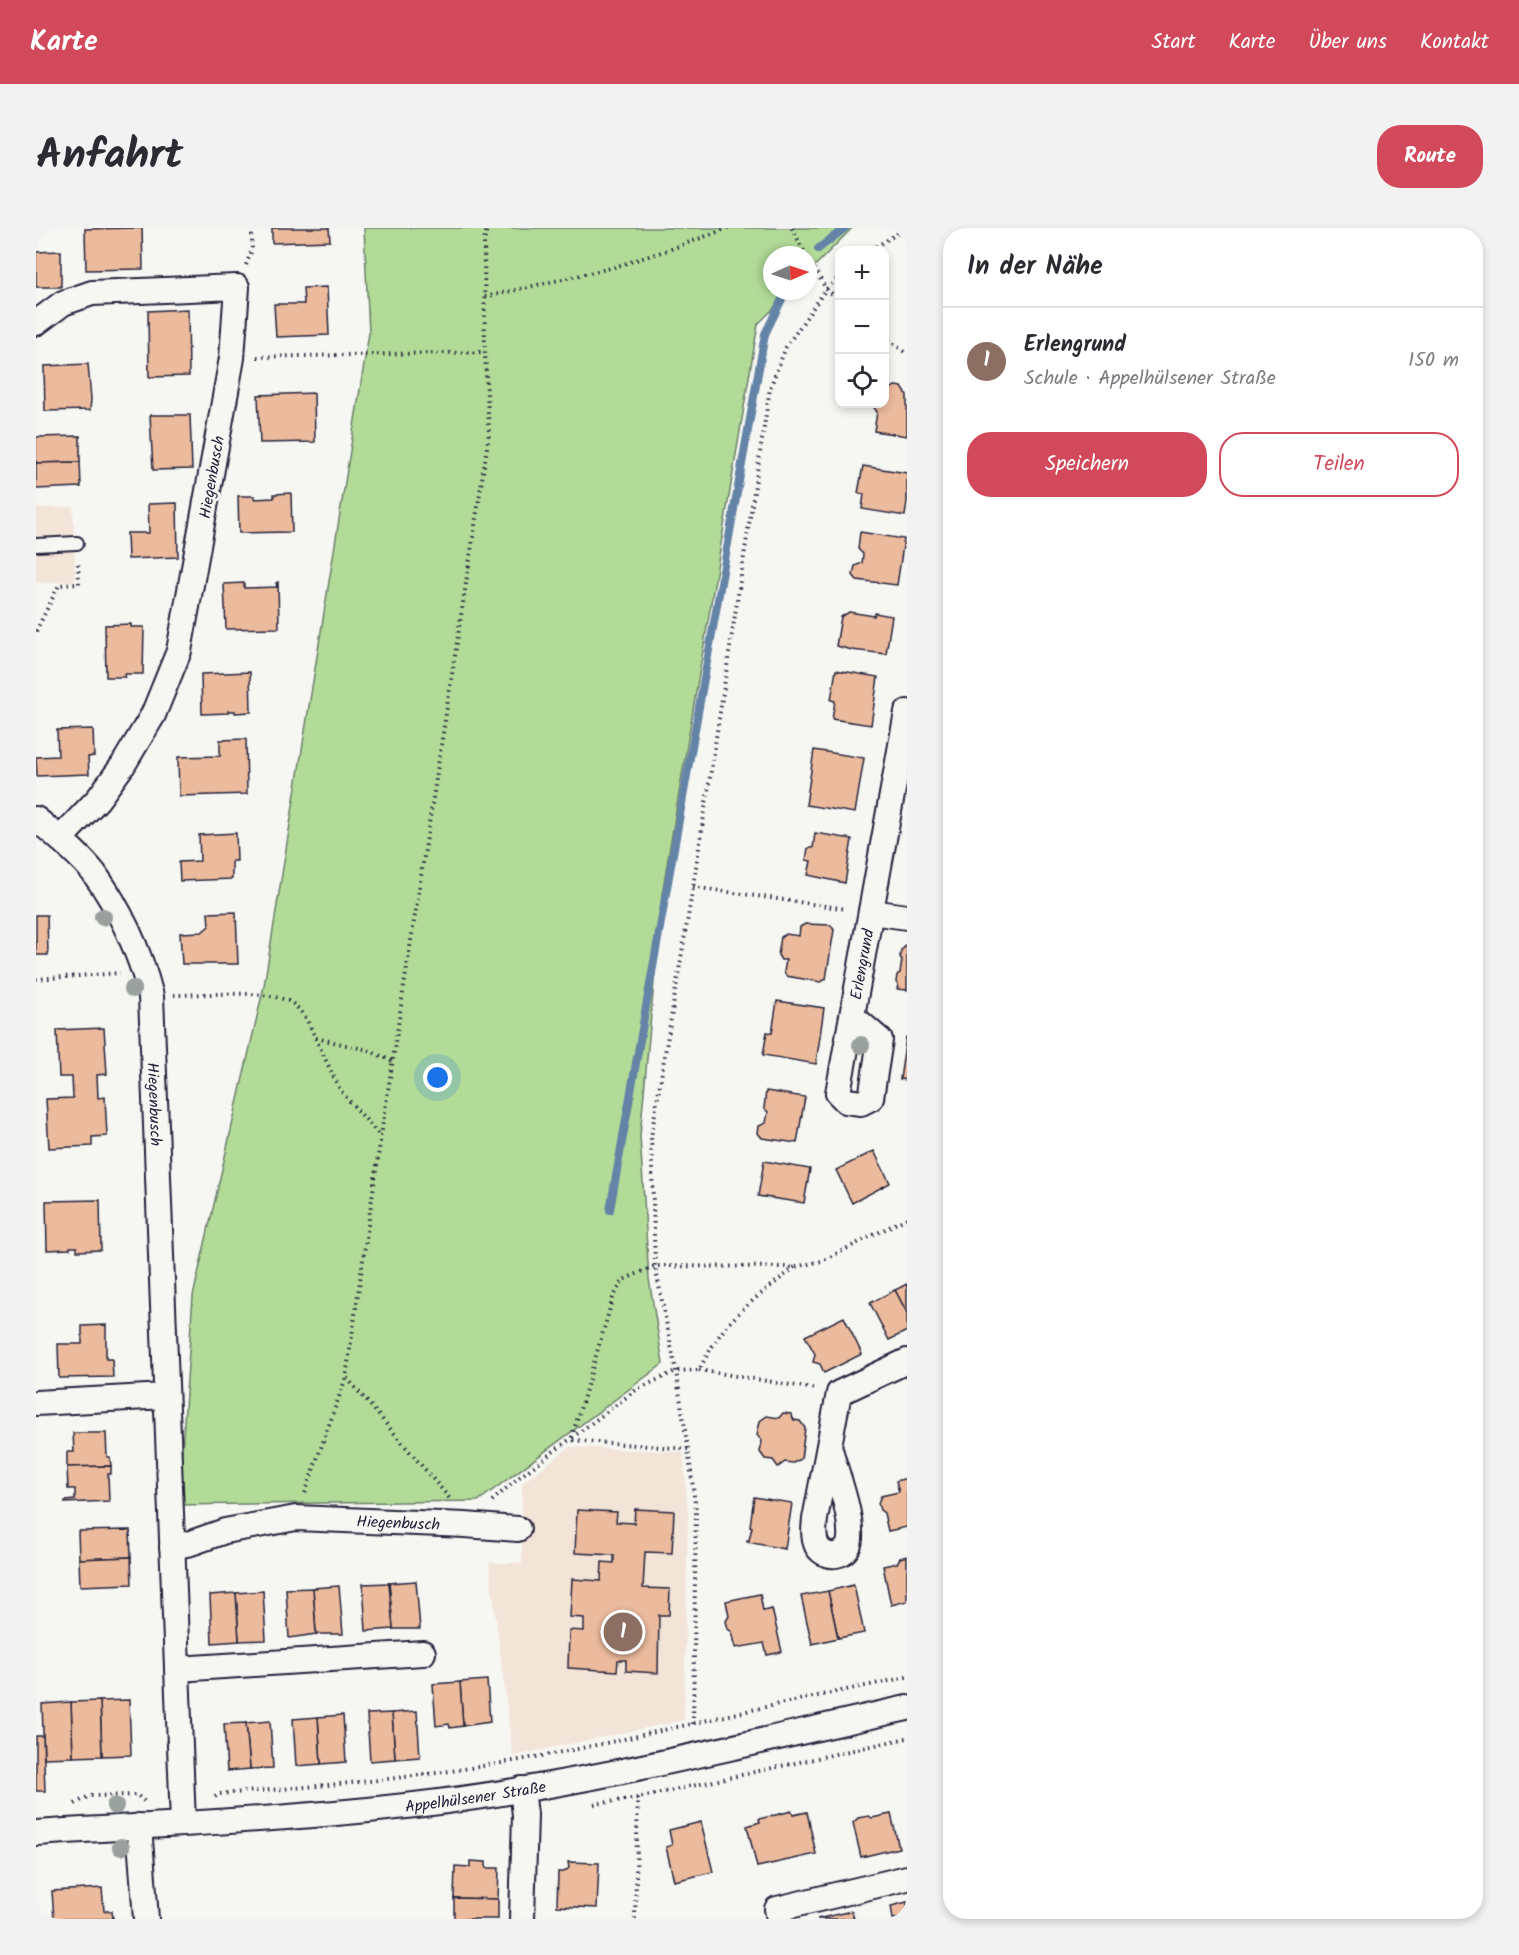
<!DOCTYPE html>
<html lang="de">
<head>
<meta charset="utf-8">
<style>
	body { margin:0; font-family:Kalam,sans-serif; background:#f2f2f3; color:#2b2b33 }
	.controls { position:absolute; right:18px; top:18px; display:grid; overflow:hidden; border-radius:12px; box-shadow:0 3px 9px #0003 }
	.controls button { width:54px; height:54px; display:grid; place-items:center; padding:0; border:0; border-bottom:2px solid #e1e1e2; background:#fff; color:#2b2b33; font:30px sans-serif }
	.compass { position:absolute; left:727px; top:18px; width:54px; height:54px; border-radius:50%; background:#fff; box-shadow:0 3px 9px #0003; rotate:87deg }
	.you { position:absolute; left:402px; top:850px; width:21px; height:21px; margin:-15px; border:4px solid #fff; border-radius:50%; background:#1a73e8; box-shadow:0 0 0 9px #1a73e833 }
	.badge { display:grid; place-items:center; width:39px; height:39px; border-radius:50%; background:#d1495b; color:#fff; font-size:20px; font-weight:700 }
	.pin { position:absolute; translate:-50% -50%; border:3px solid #fff; box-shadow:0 2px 6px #0006 }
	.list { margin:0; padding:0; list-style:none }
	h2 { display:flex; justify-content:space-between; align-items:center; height:78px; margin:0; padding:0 24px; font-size:26px }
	h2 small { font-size:20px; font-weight:400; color:#7c7c81 }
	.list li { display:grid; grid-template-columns:39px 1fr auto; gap:18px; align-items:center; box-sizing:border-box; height:108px; padding:0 24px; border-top:2px solid #e1e1e2 }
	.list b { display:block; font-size:22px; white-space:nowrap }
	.list p { margin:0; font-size:20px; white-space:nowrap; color:#7c7c81 }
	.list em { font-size:20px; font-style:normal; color:#7c7c81 }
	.actions { display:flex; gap:12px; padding:18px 24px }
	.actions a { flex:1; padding:14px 0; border:2px solid #d1495b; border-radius:24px; text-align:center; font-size:21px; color:#d1495b }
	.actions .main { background:#d1495b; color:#fff }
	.icon { flex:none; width:33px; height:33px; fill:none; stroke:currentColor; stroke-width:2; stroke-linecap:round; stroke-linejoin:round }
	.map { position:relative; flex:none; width:871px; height:1691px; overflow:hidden; border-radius:24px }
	header { display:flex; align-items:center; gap:36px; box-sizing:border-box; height:84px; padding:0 30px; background:#d1495b; color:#fff }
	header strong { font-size:28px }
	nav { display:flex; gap:33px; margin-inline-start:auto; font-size:21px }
	.intro { display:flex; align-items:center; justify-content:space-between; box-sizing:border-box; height:144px; padding:0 36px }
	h1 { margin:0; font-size:42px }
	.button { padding:15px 27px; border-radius:24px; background:#d1495b; color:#fff; font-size:21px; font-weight:700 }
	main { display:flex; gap:36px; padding:0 36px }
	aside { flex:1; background:#fff; border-radius:24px; box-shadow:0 3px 9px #0003 }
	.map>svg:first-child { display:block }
	.built { fill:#f3e4d8 }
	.green { fill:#b2db98; stroke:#6a7e6a; stroke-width:1.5 }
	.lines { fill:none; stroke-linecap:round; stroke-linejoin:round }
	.stream { stroke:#6484a6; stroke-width:8 }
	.building { fill:#ecba9d; stroke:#22223b; stroke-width:1.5 }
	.service-casing { stroke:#22223b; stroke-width:16 }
	.minor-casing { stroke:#22223b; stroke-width:28 }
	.path { stroke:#22223b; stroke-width:4; stroke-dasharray:1.5 4.5; stroke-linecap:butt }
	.service { stroke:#f6f6f2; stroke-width:12 }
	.minor { stroke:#f6f6f2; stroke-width:24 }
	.tree { fill:#99a09d }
	.labels { text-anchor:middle; stroke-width:6; stroke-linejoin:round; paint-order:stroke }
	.street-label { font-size:16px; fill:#22223b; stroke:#f6f6f2 }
</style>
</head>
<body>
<header>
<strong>Karte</strong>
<nav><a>Start</a><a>Karte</a><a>Über uns</a><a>Kontakt</a></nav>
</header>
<div class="intro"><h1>Anfahrt</h1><a class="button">Route</a></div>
<main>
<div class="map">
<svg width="871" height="1691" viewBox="0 0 871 1691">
	<rect width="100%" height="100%" fill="#f6f6f2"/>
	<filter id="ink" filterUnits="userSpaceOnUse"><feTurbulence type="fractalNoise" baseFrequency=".0167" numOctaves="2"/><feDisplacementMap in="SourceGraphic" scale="12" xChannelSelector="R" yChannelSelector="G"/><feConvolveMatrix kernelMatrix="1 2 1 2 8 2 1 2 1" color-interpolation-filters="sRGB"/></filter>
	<g filter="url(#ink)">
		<g class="built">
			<polygon points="37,279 39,353 0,355 0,280"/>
			<polygon points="534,1219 647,1224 652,1285 648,1492 477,1528 453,1335 486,1335 486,1255"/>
		</g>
		<polygon class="green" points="328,0 816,0 772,45 772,27 736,27 736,63 755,63 722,96 626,666 604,908 613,1051 627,1136 442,1273 142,1277 157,1068 228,758 333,105"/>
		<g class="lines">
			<g class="stream">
				<polyline points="782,21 809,0"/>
				<polyline points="574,982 729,106 750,63"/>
			</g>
		</g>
		<g class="building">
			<polygon points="106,0 107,41 50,42 49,1"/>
			<polygon points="236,0 293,0 294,13 236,15"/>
			<polygon points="25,23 25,59 0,59 0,24"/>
			<polygon points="291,59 293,107 240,109 238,76 268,76 267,60"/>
			<polygon points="152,81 153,148 113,149 112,83"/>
			<polygon points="52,136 55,171 54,182 9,183 8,138"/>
			<polygon points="859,158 866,159 871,167 871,208 838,203 841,184 837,178 840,176 848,176 848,170 852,167 853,162"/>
			<polygon points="278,165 279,214 224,215 222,167"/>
			<polygon points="114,187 154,187 156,241 117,242"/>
			<polygon points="44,208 44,234 0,235 0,209"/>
			<polygon points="44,234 45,259 0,261 0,235"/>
			<polygon points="827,238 871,245 871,273 869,288 826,281 828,266 822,265"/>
			<polygon points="255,265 256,304 203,305 202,268 218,268 218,271 238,270 238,266"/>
			<polygon points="141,275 142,329 92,331 91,305 113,305 112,276"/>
			<polygon points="824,304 868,311 861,357 821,352 817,347 819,338 826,335 827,326 822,321"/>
			<polygon points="242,354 243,400 190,401 188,356 208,355 208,360 241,359 240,355"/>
			<polygon points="813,384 838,388 839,385 856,388 850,426 816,422 800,418 805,389"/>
			<polygon points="95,396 95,399 108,399 107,446 88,446 89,449 70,449 69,397"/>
			<polygon points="800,442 842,449 835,497 796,491 799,473 795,472"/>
			<polygon points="214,444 215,484 199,485 199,483 192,483 192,485 166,486 165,446"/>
			<polygon points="57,501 58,528 52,529 53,546 1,548 0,529 22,528 21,502"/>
			<polygon points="210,511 211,566 143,568 142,529 184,528 184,512"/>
			<polygon points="778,522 828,530 819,585 770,577"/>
			<polygon points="200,605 201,633 196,633 196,651 144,653 143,634 164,633 163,607"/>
			<polygon points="779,605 816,611 809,655 772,647 775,633 770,632 772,620 777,620"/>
			<polygon points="200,684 202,736 146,736 144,705 166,704 173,698 172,685"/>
			<polygon points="0,687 11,687 12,727 0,727"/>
			<polygon points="769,696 795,697 798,702 790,751 785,754 750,748 748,744 750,732 745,732 742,727 745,709 750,706 763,708 764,699"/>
			<polygon points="869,717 871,717 871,762 861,761 862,757 860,754 861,747 864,745 866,732 864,729 865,722 868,720"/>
			<polygon points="741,773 788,780 780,836 727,827 731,804 736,805"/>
			<polygon points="68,800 71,846 61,847 62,870 69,869 71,908 56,909 56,918 13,920 10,871 37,870 36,849 23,849 21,802"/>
			<polygon points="870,809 871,809 871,852 864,851"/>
			<polygon points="730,863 769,869 761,915 726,910 722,905 723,898 730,895 732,884 728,880"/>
			<polygon points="838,923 854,955 816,975 800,942"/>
			<polygon points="728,933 774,941 768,975 722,968"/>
			<polygon points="64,972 65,1022 41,1023 41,1019 34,1019 34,1021 11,1022 10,973"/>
			<polygon points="871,1056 871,1085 859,1062"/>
			<polygon points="859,1062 871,1085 871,1103 853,1112 834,1075"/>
			<polygon points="808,1089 826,1126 788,1145 784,1136 777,1134 779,1126 769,1108"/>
			<polygon points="70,1097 70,1131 76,1131 77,1149 23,1150 22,1116 46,1116 46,1098"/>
			<polygon points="747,1185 755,1186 758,1192 764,1193 769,1200 765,1231 757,1235 749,1234 742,1239 737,1232 729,1231 724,1224 726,1213 721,1207 724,1193 731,1188 743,1190"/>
			<polygon points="37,1205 70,1205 71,1229 74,1229 75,1238 31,1239 31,1224 38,1224"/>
			<polygon points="75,1238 75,1246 72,1246 73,1273 29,1275 29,1273 39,1272 39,1261 32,1261 31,1239"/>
			<polygon points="871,1250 871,1299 852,1303 848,1285 844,1282 842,1275 845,1268 863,1264 860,1253"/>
			<polygon points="718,1269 756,1275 749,1321 711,1314 711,1312 713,1312 716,1299 714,1298"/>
			<polygon points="599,1281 638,1283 636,1325 609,1324 607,1360 634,1361 633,1387 623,1387 622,1445 590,1443 590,1432 582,1432 581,1443 532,1440 533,1402 548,1403 548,1390 534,1389 536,1351 565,1353 566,1334 578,1335 578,1327 539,1325 541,1282 581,1284 580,1294 598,1295"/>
			<polygon points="94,1302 95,1329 43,1331 42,1303"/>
			<polygon points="871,1328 871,1373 855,1377 847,1338 861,1335 864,1330"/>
			<polygon points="95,1329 96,1356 44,1358 43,1331"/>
			<polygon points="380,1353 384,1401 357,1401 353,1355"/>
			<polygon points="353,1355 357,1401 330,1403 327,1356"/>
			<polygon points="818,1357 828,1405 802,1410 792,1363"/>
			<polygon points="303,1358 307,1406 280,1406 277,1360"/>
			<polygon points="277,1360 280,1406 253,1410 250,1361"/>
			<polygon points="227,1363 230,1412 203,1413 200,1365"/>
			<polygon points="792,1363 802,1410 776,1416 765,1368"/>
			<polygon points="200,1365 203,1413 176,1415 174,1367"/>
			<polygon points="724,1366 727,1383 736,1381 746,1424 731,1427 728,1415 700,1420 696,1404 692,1401 690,1393 693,1388 690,1373"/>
			<polygon points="451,1452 454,1494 427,1498 424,1454"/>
			<polygon points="424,1454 427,1498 414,1500 413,1496 400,1498 397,1456"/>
			<polygon points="93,1472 95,1527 66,1528 64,1473"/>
			<polygon points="64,1473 66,1528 37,1529 35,1474"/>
			<polygon points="35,1474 37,1529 8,1530 6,1476"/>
			<polygon points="381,1483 384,1529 359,1531 356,1485"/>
			<polygon points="356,1485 359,1531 334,1533 331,1486"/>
			<polygon points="307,1487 310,1534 285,1536 282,1489"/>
			<polygon points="282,1489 285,1536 260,1538 257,1491"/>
			<polygon points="234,1493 237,1540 214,1541 210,1495"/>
			<polygon points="210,1495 214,1541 191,1543 188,1496"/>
			<polygon points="0,1508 7,1508 9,1563 0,1563"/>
			<polygon points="756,1583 757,1587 771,1584 780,1626 721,1639 711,1598 724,1594 723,1591"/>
			<polygon points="855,1586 863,1620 825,1629 817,1595 822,1590 833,1588 836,1590"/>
			<polygon points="665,1594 677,1644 638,1653 630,1619 636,1617 633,1602"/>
			<polygon points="434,1633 450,1634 450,1640 463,1640 462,1671 418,1670 419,1638 434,1639"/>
			<polygon points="532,1634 563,1635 561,1680 521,1678 522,1644 528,1644 533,1640"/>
			<polygon points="66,1660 68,1683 76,1683 77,1691 18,1691 16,1663"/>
			<polygon points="418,1670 462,1671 462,1691 418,1691"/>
			<polygon points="871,1674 871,1691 857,1691 855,1678"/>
			<polygon points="816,1683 818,1691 781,1691"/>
		</g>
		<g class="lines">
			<g class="service-casing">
				<polyline id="service" points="0,317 41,315"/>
			</g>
			<g class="minor-casing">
				<g id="minor">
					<polyline points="0,95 27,75 56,65 201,59 196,130 143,423 117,487 87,537 62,571 24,611"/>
					<path id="s1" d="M0,591C20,607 42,625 58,645C84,681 104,725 115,768L147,1595"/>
					<polyline points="835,684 871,689"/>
					<path id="s2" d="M816,788L844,812L835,870L825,875L810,873L802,865C825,738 848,611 871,484"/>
					<polyline points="0,1175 130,1168"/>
					<path d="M794,1221C801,1248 816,1284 814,1311C813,1329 790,1333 781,1318C777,1309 778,1300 779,1291L803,1165L871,1133"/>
					<path id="s3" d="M136,1319L155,1315L189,1303L260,1290L429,1297L482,1301"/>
					<polyline points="141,1441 387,1425"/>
					<polyline points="103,1598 110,1691"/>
					<path id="s4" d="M0,1605C134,1596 270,1591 403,1574C561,1554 716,1514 871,1480"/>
					<polyline points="486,1691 489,1587 486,1561"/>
					<polyline points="743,1691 741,1681 871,1650"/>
				</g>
			</g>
			<g class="path">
				<polyline points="756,0 770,27"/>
				<polyline points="835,22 870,0"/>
				<polyline points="772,30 790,61 804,72"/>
				<polyline points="210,37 216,22 216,0"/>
				<polyline points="449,69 575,40 638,20 692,0"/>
				<polyline points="848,108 871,126"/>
				<polyline points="221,129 449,124"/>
				<polyline points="0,403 23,357 43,356 42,334"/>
				<polyline points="657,659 811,681"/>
				<polyline points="0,751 84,745"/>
				<path d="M138,767C167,767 230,761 254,774C261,778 265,784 270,790L304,862L344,908"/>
				<polyline points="280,810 332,822 356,833"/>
				<polyline points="663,1142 780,1161"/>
				<polyline points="311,1150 415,1272"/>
				<polyline points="652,1221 535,1212 577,1070 587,1052 619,1038 759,1039 786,1033 871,990"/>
				<polyline points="269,1265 310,1149 345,908 453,206 449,124 448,14 451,0"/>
				<path d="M456,1273L482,1250L600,1162L640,1143L663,1142C671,1127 679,1112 691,1098C710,1075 736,1058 759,1039"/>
				<polyline points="657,1496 660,1283 652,1221 640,1143 619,1038 615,909 657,659 734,160 750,119 790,61 804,49"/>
				<path d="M179,1569L183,1566C273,1559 364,1552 453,1537C543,1523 631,1501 720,1481C770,1470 821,1460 871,1449"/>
				<polyline points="39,1576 53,1568 101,1567 108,1573"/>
				<polyline points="558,1576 602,1570 871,1510"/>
				<polyline points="599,1691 602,1568"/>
			</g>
			<use href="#service" class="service"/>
			<use href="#minor" class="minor"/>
		</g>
		<g class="tree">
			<circle cx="67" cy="689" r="9"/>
			<circle cx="97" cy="761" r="9"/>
			<circle cx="825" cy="817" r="9"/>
			<circle cx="79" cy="1578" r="9"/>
			<circle cx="85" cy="1619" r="9"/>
		</g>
	</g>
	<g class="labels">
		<g class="street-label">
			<text transform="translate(175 249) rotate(-80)" y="6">Hiegenbusch</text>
			<text dy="6" stroke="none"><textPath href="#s2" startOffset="264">Erlengrund</textPath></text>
			<text dy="6" stroke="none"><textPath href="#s1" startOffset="324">Hiegenbusch</textPath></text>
			<text dy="6" stroke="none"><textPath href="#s3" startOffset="230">Hiegenbusch</textPath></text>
			<text dy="6" stroke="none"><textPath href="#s4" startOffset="441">Appelhülsener Straße</textPath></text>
		</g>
	</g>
</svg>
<div class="controls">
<button>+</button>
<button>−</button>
<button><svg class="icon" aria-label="locate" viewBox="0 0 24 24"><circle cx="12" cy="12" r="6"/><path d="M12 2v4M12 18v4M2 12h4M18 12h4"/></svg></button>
</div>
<svg class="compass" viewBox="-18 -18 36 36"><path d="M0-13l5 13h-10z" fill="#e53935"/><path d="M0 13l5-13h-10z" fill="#7c7c81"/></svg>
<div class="you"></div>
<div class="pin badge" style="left:587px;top:1404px;background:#8d6e63">1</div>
</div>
<aside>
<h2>In der Nähe<small></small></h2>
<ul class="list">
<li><span class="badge" style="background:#8d6e63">1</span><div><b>Erlengrund</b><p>Schule · Appelhülsener Straße</p></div><em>150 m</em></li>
</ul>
<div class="actions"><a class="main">Speichern</a><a>Teilen</a></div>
</aside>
</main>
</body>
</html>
